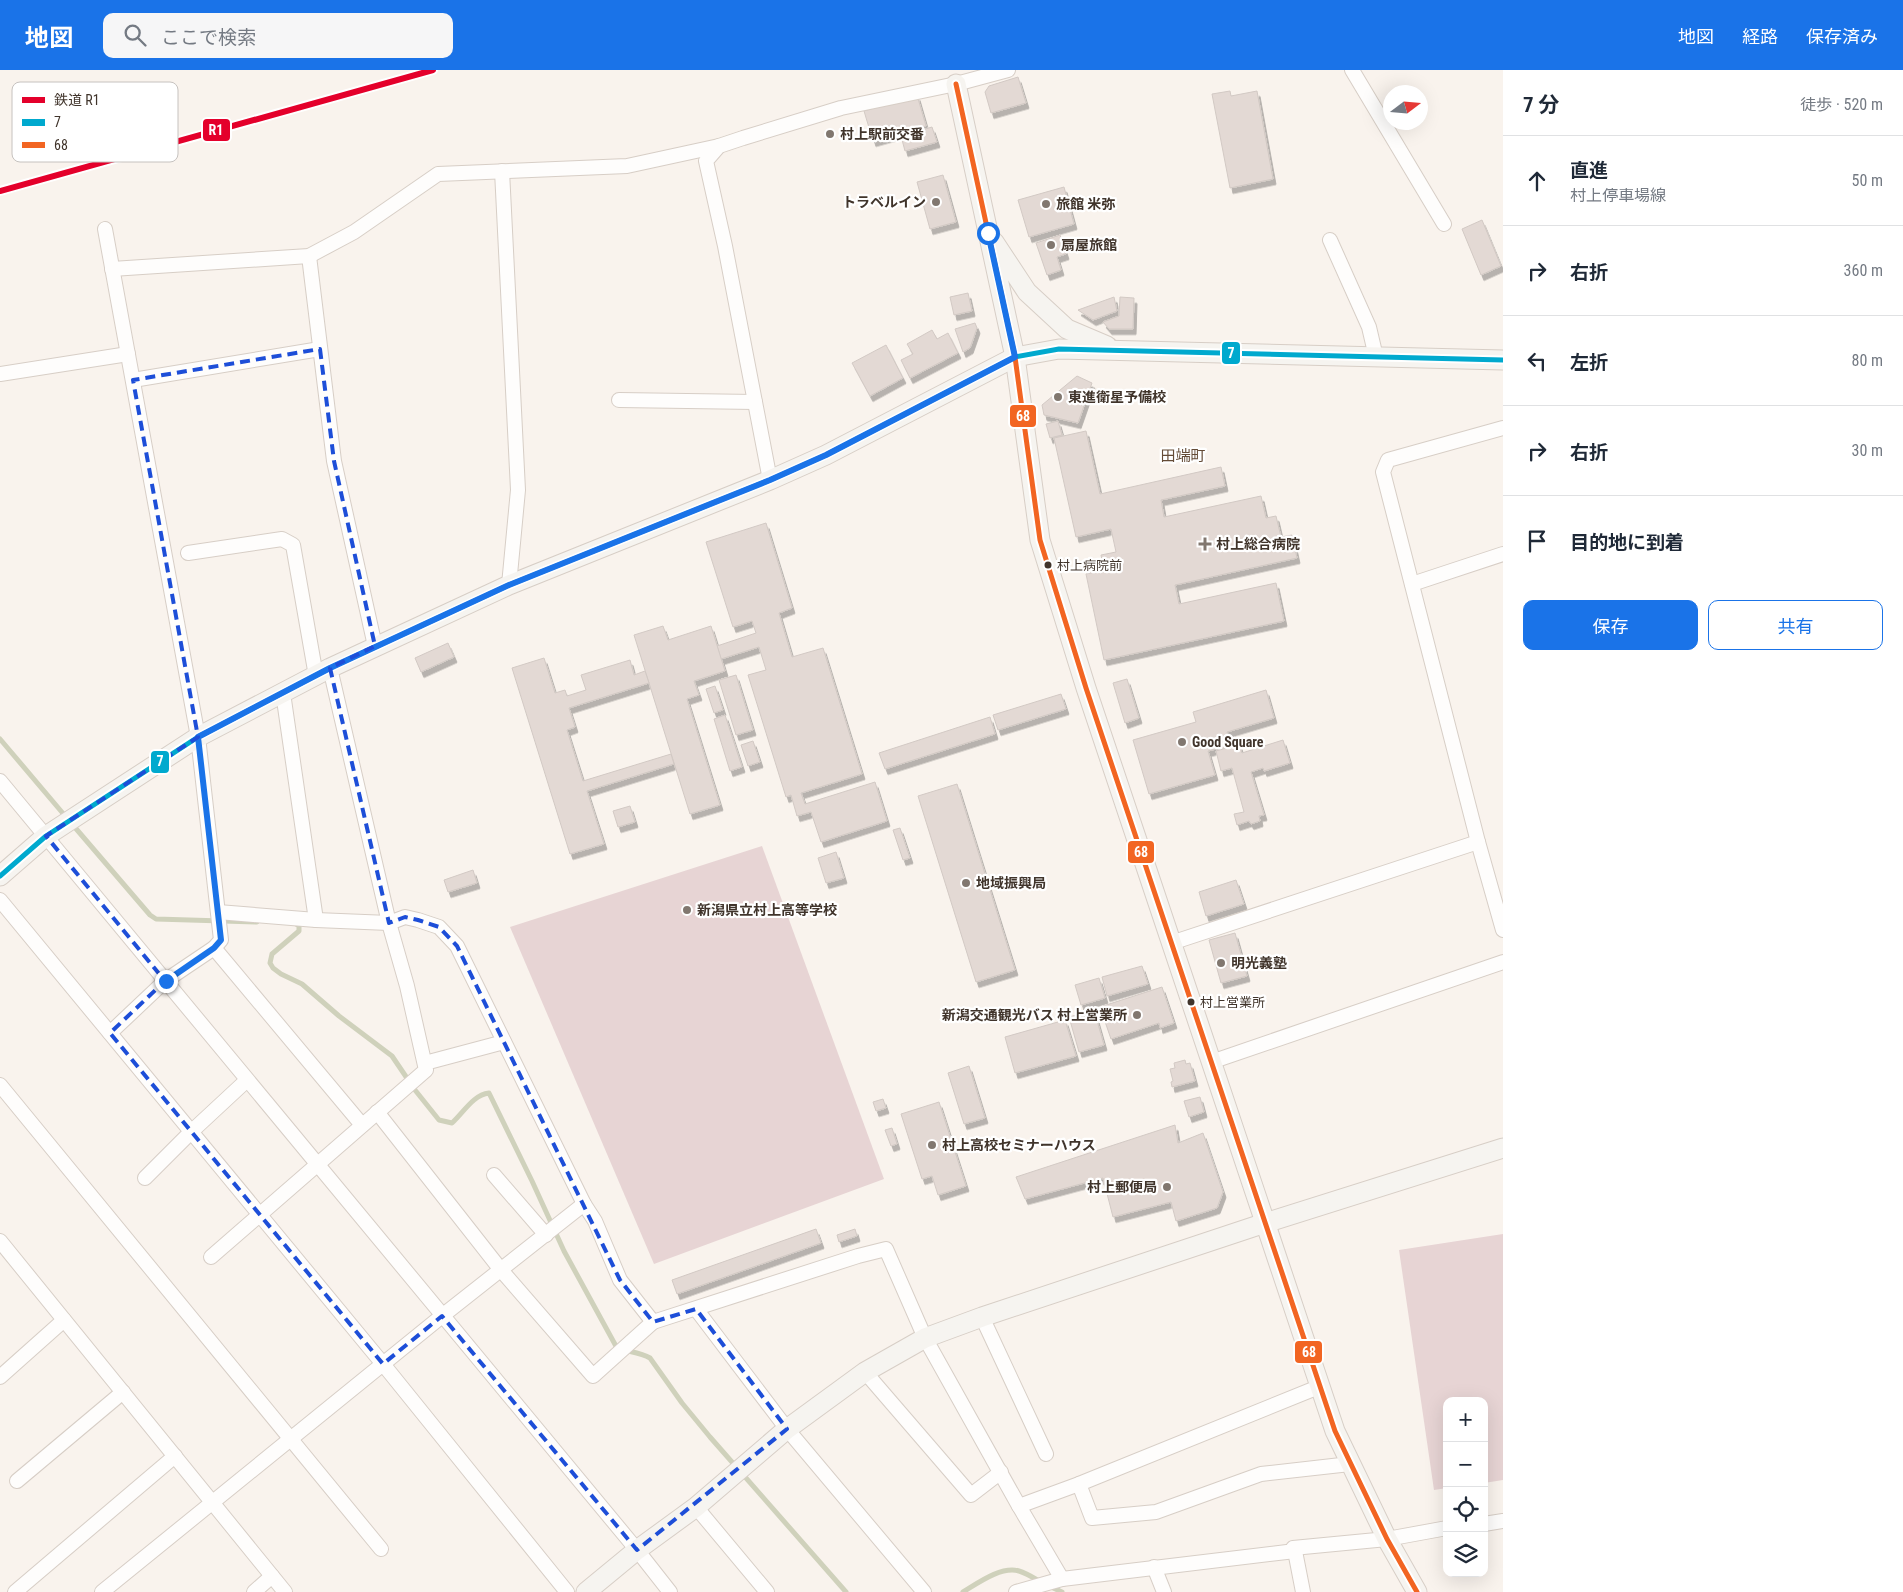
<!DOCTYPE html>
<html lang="ja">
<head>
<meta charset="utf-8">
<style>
	body { margin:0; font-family:"Roboto Condensed","Noto Sans JP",sans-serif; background:#f6f6f7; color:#1f2937 }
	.controls { position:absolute; right:15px; bottom:15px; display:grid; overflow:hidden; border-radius:10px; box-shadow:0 5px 20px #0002 }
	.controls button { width:45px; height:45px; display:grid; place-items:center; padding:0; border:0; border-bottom:1px solid #e0e1e3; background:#fff; color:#1f2937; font:25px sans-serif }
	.compass { position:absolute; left:1383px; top:15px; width:45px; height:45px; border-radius:50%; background:#fff; box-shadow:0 5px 20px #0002; rotate:74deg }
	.stop { position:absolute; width:15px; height:15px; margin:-11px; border:4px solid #1a73e8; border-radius:50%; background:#fff }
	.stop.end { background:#1a73e8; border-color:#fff; box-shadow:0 1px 5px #0008 }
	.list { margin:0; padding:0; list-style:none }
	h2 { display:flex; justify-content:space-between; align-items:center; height:65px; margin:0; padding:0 20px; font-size:21px }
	h2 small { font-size:16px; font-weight:400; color:#747a83 }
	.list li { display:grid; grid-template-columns:32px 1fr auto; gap:15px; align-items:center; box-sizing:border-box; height:90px; padding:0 20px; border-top:1px solid #e0e1e3 }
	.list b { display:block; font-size:19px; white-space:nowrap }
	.list p { margin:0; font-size:16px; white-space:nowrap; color:#747a83 }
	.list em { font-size:16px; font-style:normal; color:#747a83 }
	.actions { display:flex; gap:10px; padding:15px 20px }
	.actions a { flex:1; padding:11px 0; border:1px solid #1a73e8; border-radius:10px; text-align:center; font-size:18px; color:#1a73e8 }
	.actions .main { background:#1a73e8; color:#fff }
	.icon { flex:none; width:28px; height:28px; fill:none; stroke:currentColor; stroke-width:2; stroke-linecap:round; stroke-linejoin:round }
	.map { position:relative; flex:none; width:1503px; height:1522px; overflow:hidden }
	header { display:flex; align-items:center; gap:30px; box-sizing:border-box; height:70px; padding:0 25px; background:#1a73e8; color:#fff }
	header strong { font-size:24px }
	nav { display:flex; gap:28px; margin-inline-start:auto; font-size:18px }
	.search { width:350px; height:45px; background:#f6f6f7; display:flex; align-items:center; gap:12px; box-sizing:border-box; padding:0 18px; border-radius:10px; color:#747a83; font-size:19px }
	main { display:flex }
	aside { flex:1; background:#fff }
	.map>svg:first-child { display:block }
	.green { fill:#e7d4d4 }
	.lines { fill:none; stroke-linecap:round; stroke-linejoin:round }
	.stream { stroke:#cfd1bb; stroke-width:5 }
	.building { fill:#e3d9d4; stroke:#d2c9c4; filter:url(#shadow) }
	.street-casing { stroke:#d7cec6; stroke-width:16 }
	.secondary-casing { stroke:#d7cec6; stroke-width:21 }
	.street { stroke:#fefdfc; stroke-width:14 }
	.secondary { stroke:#f6f4f0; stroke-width:19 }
	.bus-1-casing { stroke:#fff; stroke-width:9 }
	.bus-2-casing { stroke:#fff; stroke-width:9 }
	.bus-1 { stroke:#00a9ce; stroke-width:5 }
	.bus-2 { stroke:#f26522; stroke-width:5 }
	.rail-1-casing { stroke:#fff; stroke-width:10 }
	.rail-1 { stroke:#e4002b; stroke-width:6 }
	.route { stroke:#1a73e8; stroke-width:6 }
	.marked { fill:none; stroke:#1d4ed8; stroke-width:4; stroke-dasharray:10 6; stroke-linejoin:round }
	.poi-dot { fill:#81776f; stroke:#fff; stroke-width:2 }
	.bus-dot { fill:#40342b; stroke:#fff; stroke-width:2 }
	.labels { text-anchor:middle; stroke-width:4.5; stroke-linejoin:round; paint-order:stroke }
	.bus-label { font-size:13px; fill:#40342b; stroke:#fff; text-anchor:start }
	.poi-label { font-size:14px; font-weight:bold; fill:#40342b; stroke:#fff; text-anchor:start }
	.neighbourhood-label { font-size:15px; fill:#644b36; stroke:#fff }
	.key { fill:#fff; stroke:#c6c2bf; stroke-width:1 }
	.key-label { font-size:14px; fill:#40342b }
	.line-badge { stroke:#fff; stroke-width:2 }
	.badge-label { font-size:14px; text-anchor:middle; font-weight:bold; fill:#fff }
</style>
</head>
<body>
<header>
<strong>地図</strong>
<div class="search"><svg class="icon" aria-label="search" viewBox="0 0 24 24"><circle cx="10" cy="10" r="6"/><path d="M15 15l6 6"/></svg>ここで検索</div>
<nav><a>地図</a><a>経路</a><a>保存済み</a></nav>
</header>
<main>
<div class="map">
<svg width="1503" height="1522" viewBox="0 0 1503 1522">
	<defs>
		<filter id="shadow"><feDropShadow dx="3" dy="5.5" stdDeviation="0" flood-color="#0004"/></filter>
	</defs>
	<rect width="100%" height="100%" fill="#f9f3ed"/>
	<g class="green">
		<polygon points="762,776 884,1109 654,1194 510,857"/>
		<polygon points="1503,1164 1503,1410 1484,1413 1484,1331 1447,1331 1447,1418 1434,1420 1399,1180"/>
	</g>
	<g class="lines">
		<g class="stream">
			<polyline points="0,669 66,747"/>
			<polyline points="72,754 150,845 156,849 257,852"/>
			<path d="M293,852L299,856V861L272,884L270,893L273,898L281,904L302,914L339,946L392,986L415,1020L439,1050L452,1053C464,1042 473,1025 489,1023L532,1111L564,1181L617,1278C628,1282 640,1282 650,1288L682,1333L710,1367L846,1522"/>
			<polyline points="1049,1516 1062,1522"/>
			<path d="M963,1522C978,1513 1001,1496 1019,1501C1026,1503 1034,1508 1041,1512"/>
		</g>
	</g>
	<g class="building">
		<polygon points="1018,7 1026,33 991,43 985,22 989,16"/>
		<polygon points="1230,21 1231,26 1257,21 1273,109 1230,118 1212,24"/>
		<polygon points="917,25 926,56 873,71 864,41"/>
		<polygon points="932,57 937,72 905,81 901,66"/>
		<polygon points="943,105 956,152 930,159 917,112"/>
		<polygon points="1064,117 1074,154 1029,167 1018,130"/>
		<polygon points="1482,150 1501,196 1481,205 1462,159"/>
		<polygon points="1060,165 1066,184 1057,187 1061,200 1047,205 1036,173"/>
		<polygon points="968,223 972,241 954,245 950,227"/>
		<polygon points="1114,227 1117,241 1093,250 1078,240"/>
		<polygon points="1120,227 1134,228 1133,259 1109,259 1103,252 1119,246"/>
		<polygon points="975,253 977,258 970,278 963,282 955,259"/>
		<polygon points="932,260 937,269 948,263 958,283 910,308 901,290 913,284 907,274"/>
		<polygon points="886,275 903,308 870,326 852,293"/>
		<polygon points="1077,306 1092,313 1078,353 1044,345 1042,335"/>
		<polygon points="1058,351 1062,365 1050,368 1046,354"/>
		<polygon points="1086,361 1100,424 1221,397 1225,416 1161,430 1164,447 1261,426 1266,448 1276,446 1281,467 1292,465 1297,488 1175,515 1179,534 1276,513 1284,551 1104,590 1086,504 1104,500 1101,485 1116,482 1111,459 1076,467 1054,368"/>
		<polygon points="766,453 792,538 779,543 792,587 823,578 862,704 801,723 805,734 875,712 887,751 821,772 811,742 797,746 791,725 786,727 748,605 766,600 759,577 721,589 717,576 756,563 752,551 733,557 706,472"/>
		<polygon points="663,556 668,570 711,556 725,601 694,611 699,625 687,629 720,735 690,744 634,565"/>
		<polygon points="448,573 454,587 421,602 415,588"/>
		<polygon points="544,588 555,623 565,620 567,626 586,620 581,605 630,590 634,605 645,601 649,613 569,638 575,657 567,660 583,711 671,684 674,694 587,721 604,774 570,784 512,598"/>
		<polygon points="736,605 753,660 736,665 719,610"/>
		<polygon points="1127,609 1139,648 1125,653 1113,613"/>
		<polygon points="715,616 723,640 714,643 706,619"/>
		<polygon points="1266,620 1274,648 1227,662 1231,675 1208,681 1215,705 1149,724 1133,670 1196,652 1193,642"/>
		<polygon points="1061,624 1066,639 998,660 993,645"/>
		<polygon points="725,645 742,697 730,701 714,649"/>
		<polygon points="990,647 995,664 885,699 879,683"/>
		<polygon points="1283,670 1290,693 1264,701 1263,698 1251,702 1264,745 1259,746 1260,751 1251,754 1249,751 1237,755 1234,744 1244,742 1232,698 1221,701 1216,681 1239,674 1242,683"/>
		<polygon points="753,671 760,692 748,696 741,675"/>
		<polygon points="957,714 1015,900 976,912 918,726"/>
		<polygon points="630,736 635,752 618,757 613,741"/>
		<polygon points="900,758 910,788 903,790 893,760"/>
		<polygon points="836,782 844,808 826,813 818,788"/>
		<polygon points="473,800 477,813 448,822 444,810"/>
		<polygon points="1236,810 1244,834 1206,846 1199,822"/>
		<polygon points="1235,863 1247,906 1221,913 1209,870"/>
		<polygon points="1142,896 1148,914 1107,926 1102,907"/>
		<polygon points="1099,908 1105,928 1081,935 1075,915"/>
		<polygon points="1162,917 1174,953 1160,958 1159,953 1111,969 1100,937"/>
		<polygon points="1094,940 1104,975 1079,982 1069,947"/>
		<polygon points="1065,950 1076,986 1015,1003 1005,967"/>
		<polygon points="1185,990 1186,994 1190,993 1195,1011 1172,1017 1171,1012 1173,1011 1170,999 1175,998 1174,993"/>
		<polygon points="969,996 985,1048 964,1054 948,1003"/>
		<polygon points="1200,1027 1204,1042 1189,1047 1184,1031"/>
		<polygon points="883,1029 886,1038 876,1041 873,1032"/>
		<polygon points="939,1032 966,1116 938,1125 932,1106 922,1109 901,1044"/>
		<polygon points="1175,1055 1178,1073 1203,1063 1223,1122 1217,1138 1176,1151 1171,1132 1113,1147 1103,1108 1025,1129 1016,1107"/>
		<polygon points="892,1058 897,1074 891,1076 885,1060"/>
		<polygon points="816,1159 821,1173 677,1224 672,1210"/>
		<polygon points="855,1159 857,1166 839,1172 837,1165"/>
	</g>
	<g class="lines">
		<g class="street-casing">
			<g id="street">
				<polyline points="1352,0 1444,154"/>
				<polyline points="502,101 518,420 509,515"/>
				<polyline points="105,159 198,667 221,870 214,878 165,911 110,963"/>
				<polyline points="1330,170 1369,257 1376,287"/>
				<polyline points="309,186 334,391 375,576"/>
				<polyline points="112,199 309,186 354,162 438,104 627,96 719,76"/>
				<polyline points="0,304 128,284"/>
				<polyline points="133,310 320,279"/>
				<polyline points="619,330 755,332"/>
				<polyline points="1503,358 1388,390 1383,402 1478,772 1503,860"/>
				<polyline points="770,410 725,176 706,91 719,76 743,68 841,38 956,14 1008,0"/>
				<polyline points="188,483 282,469 293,475 316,606"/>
				<polyline points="1412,514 1503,484"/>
				<polyline points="283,623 316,850"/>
				<polyline points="0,711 637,1480 670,1522"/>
				<polyline points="0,830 383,1294 567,1522"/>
				<polyline points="218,842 316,850 389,853 405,847 418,850 439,857 457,876 584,1134 595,1151 620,1210 653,1252 858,1186 886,1179 925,1268 1019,1436 1062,1509"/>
				<polyline points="1171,873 1478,772"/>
				<polyline points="214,878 362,1055"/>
				<polyline points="1211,992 1503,892"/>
				<polyline points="425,993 504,972"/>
				<polyline points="0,1015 381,1479"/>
				<polyline points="377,1042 501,1200 593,1306 653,1252"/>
				<polyline points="494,1105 546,1165"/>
				<polyline points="145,1108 191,1062 247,1010"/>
				<polyline points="0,1171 285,1522"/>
				<polyline points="211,1187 426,1000 407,916 389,853 330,598"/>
				<polyline points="696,1239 787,1359 924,1522"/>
				<polyline points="982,1247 1046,1384"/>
				<polyline points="865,1302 971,1425 1001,1402"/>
				<polyline points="0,1307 64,1250"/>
				<polyline points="17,1411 123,1322"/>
				<polyline points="1079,1414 1092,1448 1156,1442 1261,1404 1350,1394"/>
				<polyline points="1019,1436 1079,1414 1321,1316"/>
				<polyline points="696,1437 767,1522"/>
				<polyline points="1484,1454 1503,1451"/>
				<polyline points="1295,1481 1303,1522"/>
				<polyline points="1154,1497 1164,1522"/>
				<polyline points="15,1522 175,1386"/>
				<polyline points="102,1522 442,1246 584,1134"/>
				<polyline points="254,1522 272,1506"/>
				<polyline points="1016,1522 1062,1509 1295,1481 1293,1478 1387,1469 1447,1458"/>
			</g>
		</g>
		<g class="secondary-casing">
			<g id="secondary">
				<polyline points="956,14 1015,287 1040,470 1086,618 1335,1361 1387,1469 1417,1522"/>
				<polyline points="994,172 1027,222 1067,259 1107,276"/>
				<polyline points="0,806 46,766 198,667 330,598 509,515 770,410 826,385 1015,287 1059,279 1503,290"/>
				<polyline points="586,1522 637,1480 696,1437 787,1359 865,1302 925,1268 982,1247 1265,1153 1503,1078"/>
			</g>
		</g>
		<use href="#street" class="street"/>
		<use href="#secondary" class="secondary"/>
		<g class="bus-1-casing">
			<polyline id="bus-1" points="0,806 46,766 198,667 330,598 509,515 770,410 826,385 1015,287 1059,279 1503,290"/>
		</g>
		<g class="bus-2-casing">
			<polyline id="bus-2" points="956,14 1015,287 1040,470 1086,618 1335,1361 1387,1469 1417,1522"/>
		</g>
		<use href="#bus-1" class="bus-1"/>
		<use href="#bus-2" class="bus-2"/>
		<g class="rail-1-casing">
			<polyline id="rail-1" points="0,121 433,0"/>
		</g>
		<use href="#rail-1" class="rail-1"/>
	</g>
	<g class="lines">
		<polyline class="route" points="166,911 214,878 221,870 198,667 330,598 509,515 770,410 826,385 1015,287 988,163"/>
	</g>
	<path class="marked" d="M320,279L334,391L375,576L330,598L389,853L405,847L418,850L439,857L457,876L620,1210L653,1252L696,1239L787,1359L637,1480L442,1246L383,1294L110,963L165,911L46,766L198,667L133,310Z"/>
	<g class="poi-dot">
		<circle cx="830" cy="64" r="5"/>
		<circle cx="936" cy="132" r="5"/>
		<circle cx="1046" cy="134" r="5"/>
		<circle cx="1051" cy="175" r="5"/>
		<circle cx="1058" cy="327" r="5"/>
		<path d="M1202.5 466.5h5v5h5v5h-5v5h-5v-5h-5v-5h5z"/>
		<circle cx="1182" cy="672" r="5"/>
		<circle cx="966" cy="813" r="5"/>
		<circle cx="687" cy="840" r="5"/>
		<circle cx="1221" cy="893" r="5"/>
		<circle cx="1137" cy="945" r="5"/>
		<circle cx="932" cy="1075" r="5"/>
		<circle cx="1167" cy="1117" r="5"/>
	</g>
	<g class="bus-dot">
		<circle cx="1048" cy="495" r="4.5"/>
		<circle cx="1191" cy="932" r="4.5"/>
	</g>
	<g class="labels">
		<g class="bus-label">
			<text x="1057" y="500">村上病院前</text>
			<text x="1200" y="937">村上営業所</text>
		</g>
		<g class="poi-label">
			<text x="840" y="69">村上駅前交番</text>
			<text x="926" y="137" text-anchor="end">トラベルイン</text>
			<text x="1056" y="139">旅館 米弥</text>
			<text x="1061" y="180">扇屋旅館</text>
			<text x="1068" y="332">東進衛星予備校</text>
			<text x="1216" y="479">村上総合病院</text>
			<text x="1192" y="677">Good Square</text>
			<text x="976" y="818">地域振興局</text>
			<text x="697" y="845">新潟県立村上高等学校</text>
			<text x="1231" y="898">明光義塾</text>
			<text x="1127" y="950" text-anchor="end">新潟交通観光バス 村上営業所</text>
			<text x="942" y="1080">村上高校セミナーハウス</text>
			<text x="1157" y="1122" text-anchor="end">村上郵便局</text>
		</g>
		<g class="neighbourhood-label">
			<text x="1183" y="391">田端町</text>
		</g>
	</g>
	<rect x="12" y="12" width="166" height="80" rx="8" class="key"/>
	<rect x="22" y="27" width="23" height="6" fill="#e4002b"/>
	<rect x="22" y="49" width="23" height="7" fill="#00a9ce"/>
	<rect x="22" y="72" width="23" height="6" fill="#f26522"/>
	<g class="key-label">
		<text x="54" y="35">鉄道 R1</text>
		<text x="54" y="57">7</text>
		<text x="54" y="80">68</text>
	</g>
	<g class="line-badge">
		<rect x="202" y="48" width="29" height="24" rx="5" fill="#e4002b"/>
		<rect x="1221" y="271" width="20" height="24" rx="5" fill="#00a9ce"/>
		<rect x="1009" y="334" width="28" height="24" rx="5" fill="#f26522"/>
		<rect x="150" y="680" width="20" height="24" rx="5" fill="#00a9ce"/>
		<rect x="1127" y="770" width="28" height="24" rx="5" fill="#f26522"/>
		<rect x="1294" y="1270" width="29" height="24" rx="5" fill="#f26522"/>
	</g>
	<g class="badge-label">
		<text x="216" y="65">R1</text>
		<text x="1231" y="288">7</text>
		<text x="1023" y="351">68</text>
		<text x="160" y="696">7</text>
		<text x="1141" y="787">68</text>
		<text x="1309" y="1287">68</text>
	</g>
</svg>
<div class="controls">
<button>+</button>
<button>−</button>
<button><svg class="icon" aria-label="locate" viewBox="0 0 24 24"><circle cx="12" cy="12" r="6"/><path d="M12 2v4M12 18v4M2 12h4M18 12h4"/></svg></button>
<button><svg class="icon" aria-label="layers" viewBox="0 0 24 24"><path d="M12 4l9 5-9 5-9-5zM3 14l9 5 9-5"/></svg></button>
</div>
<svg class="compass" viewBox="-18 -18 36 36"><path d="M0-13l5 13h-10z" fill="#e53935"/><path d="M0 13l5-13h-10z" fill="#747a83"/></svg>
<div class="stop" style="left:988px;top:163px"></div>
<div class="stop end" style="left:166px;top:911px"></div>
</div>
<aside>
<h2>7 分<small>徒歩 · 520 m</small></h2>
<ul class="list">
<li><svg class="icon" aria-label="ahead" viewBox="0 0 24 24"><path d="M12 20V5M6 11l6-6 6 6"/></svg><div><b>直進</b><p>村上停車場線</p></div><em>50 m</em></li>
<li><svg class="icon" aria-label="right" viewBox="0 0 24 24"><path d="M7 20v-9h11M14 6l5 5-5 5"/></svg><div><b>右折</b></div><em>360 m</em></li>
<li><svg class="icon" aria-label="left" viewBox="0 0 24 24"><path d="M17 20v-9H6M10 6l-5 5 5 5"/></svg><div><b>左折</b></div><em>80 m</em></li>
<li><svg class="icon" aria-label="right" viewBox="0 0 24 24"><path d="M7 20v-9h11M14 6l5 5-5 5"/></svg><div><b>右折</b></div><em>30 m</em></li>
<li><svg class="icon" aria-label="arrive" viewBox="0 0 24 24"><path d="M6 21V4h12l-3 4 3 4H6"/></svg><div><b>目的地に到着</b></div></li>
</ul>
<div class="actions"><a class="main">保存</a><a>共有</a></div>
</aside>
</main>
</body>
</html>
